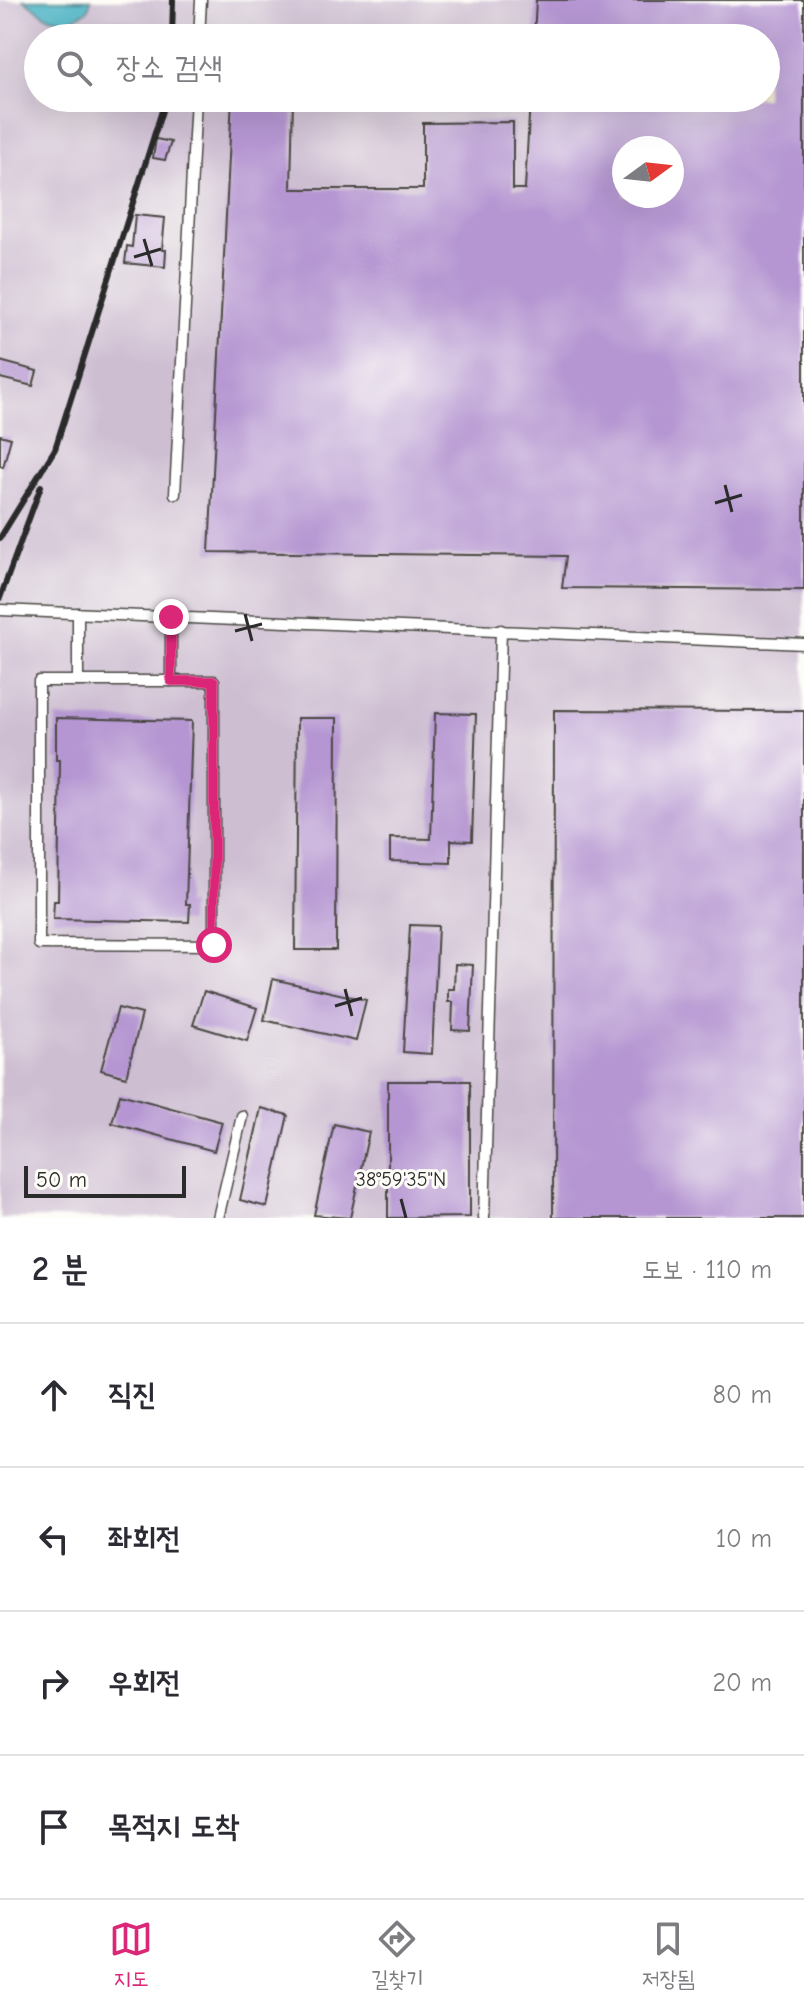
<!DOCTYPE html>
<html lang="ko">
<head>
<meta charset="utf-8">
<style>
	body { margin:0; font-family:"Comic Neue","Poor Story",sans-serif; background:#f2f2f3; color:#2b2b33 }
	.compass { position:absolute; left:612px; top:136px; width:72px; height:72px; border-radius:50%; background:#fff; box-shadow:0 8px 32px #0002; rotate:75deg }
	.scale { position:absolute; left:24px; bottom:20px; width:162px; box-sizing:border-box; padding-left:8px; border:4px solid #2b2b2b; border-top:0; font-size:22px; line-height:28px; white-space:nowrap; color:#2b2b2b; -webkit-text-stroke:6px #fdfcf7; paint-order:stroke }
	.stop { position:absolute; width:24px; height:24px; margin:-18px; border:6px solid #db2777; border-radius:50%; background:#fff }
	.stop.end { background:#db2777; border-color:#fff; box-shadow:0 2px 8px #0008 }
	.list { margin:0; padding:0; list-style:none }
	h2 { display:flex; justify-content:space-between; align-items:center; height:104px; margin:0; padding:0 32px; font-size:34px }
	h2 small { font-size:26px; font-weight:400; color:#7c7c81 }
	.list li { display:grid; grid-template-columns:52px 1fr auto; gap:24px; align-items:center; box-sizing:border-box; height:144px; padding:0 32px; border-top:2px solid #e1e1e2 }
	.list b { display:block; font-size:30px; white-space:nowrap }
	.list em { font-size:26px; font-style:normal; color:#7c7c81 }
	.icon { flex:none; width:44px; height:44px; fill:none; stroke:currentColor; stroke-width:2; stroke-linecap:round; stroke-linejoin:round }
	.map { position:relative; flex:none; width:804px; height:1218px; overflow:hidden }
	.search { position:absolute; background:#fff; box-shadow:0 8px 32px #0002; left:24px; right:24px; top:24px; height:88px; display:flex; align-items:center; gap:20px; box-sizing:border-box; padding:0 28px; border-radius:44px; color:#7c7c81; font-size:30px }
	.sheet { height:680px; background:#fff }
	nav { display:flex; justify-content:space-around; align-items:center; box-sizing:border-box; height:112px; border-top:2px solid #e1e1e2; background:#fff; font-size:22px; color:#7c7c81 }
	nav a { display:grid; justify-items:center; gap:4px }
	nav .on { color:#db2777 }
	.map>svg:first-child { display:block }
	.industrial { fill:#cdbed2; fill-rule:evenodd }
	.water { fill:#49b4c6; stroke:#3a7078; stroke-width:2 }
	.building { fill:#b596d2; fill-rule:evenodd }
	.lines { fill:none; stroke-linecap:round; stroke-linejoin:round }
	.lane-casing { stroke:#494742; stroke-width:13 }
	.lane { stroke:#fff; stroke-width:10 }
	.rail { stroke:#2b2b2b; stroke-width:6 }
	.route { stroke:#db2777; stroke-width:10 }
	.ticks { fill:none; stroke:#2b2b2b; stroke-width:3 }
	.ticks-label { font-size:20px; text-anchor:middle; fill:#2b2b2b; stroke:#fdfcf7; stroke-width:6; stroke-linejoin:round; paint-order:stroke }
</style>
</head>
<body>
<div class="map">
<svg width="804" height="1218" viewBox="0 0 804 1218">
	<rect width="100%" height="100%" fill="#fdfcf7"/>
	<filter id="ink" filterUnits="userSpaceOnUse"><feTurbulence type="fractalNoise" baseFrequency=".0125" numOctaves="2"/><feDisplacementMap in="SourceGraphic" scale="16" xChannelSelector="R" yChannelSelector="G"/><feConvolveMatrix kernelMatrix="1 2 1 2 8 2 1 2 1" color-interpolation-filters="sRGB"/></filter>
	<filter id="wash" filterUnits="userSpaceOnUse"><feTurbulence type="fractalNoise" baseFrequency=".006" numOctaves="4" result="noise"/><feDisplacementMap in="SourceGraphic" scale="32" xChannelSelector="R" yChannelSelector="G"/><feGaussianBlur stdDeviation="1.8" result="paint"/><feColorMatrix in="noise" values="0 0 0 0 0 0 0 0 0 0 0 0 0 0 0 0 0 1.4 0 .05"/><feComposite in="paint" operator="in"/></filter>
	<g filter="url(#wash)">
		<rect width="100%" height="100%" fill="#f0e4c7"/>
		<path class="industrial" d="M0,0H804V1218H0ZM38,38H766V98H38ZM624,148H672V196H624Z"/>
		<polygon class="water" points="24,0 91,0 88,10 69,21 47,16"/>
		<g id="blocks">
			<g class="building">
				<path d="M536,0H804V590L562,588L566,556L209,552L232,98H293L291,189H423V123L513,122V189H525L530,98H766V38H534ZM624,148H672V196H624Z"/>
				<rect x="346" y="26" width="21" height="12"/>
				<rect x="346" y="98" width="21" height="13"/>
				<polygon points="156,139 171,142 165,160 153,158"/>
				<polygon points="135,215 165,218 162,250 166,250 165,267 125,263 127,246 132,247"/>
				<polygon points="0,361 37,371 33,386 0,378"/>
				<polygon points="0,435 11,438 3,467 0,466"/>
				<polygon points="554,710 804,711 804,1218 553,1218"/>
				<polygon points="435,713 476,714 472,841 451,840 451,863 390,861 390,838 431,839"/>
				<polygon points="56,718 192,721 186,904 190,904 189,922 53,919 54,901 58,901 60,760 56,760"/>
				<polygon points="297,718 337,718 336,950 295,950"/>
				<polygon points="410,925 438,926 432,1054 403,1052"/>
				<polygon points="455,964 473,965 470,1031 452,1030 453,1002 448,1002 448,989 454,989"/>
				<polygon points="273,979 366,1000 356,1041 264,1020"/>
				<polygon points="204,991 257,1008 247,1041 193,1025"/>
				<polygon points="118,1008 142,1014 126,1077 101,1070"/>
				<polygon points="388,1081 470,1081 470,1217 388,1218"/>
				<polygon points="120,1094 222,1122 214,1151 112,1123"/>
				<polygon points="261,1108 288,1115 267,1207 240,1200"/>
				<polygon points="334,1124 369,1132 350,1218 314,1215"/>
			</g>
		</g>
	</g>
	<g filter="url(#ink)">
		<use href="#blocks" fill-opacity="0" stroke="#494742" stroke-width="2"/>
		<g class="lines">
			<g class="lane-casing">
				<g id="lane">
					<polyline points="199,38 201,0"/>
					<polyline points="175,494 196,98"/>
					<polyline points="0,610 804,644"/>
					<polyline points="78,613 78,681"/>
					<polygon points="39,681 214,681 214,945 39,944"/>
					<polyline points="171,681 171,617"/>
					<polyline points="218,1218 242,1116"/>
					<polyline points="484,1218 501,630"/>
				</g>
			</g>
			<use href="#lane" class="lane"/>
			<g class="rail">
				<polyline points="172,38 173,0"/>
				<polyline points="0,538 55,449 166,98"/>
				<polyline points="0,598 41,486"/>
			</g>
		</g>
	</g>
	<g class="lines" filter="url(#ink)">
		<polyline class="route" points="171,617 171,681 214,681 214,945"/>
	</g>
	<path class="ticks" d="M144,239L152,266M134,257L161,249M725,485L732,512M715,503L742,495M245,614L252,641M235,631L262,624M345,989L352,1016M335,1006L362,998M401,1199L406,1218"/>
	<g class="ticks-label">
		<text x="401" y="1186">38°59'35"N</text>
	</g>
</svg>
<svg class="compass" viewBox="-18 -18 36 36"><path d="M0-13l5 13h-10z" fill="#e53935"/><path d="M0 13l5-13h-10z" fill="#7c7c81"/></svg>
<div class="scale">50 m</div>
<div class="stop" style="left:214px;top:945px"></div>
<div class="stop end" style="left:171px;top:617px"></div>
<div class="search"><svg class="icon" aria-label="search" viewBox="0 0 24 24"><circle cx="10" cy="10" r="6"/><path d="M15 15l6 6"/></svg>장소 검색</div>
</div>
<section class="sheet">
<h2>2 분<small>도보 · 110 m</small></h2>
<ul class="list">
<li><svg class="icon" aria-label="ahead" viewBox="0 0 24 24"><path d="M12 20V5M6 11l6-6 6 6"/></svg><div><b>직진</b></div><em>80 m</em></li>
<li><svg class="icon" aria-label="left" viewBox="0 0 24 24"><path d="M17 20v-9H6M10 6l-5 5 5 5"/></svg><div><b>좌회전</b></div><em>10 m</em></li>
<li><svg class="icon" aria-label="right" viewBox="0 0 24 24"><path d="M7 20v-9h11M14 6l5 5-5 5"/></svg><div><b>우회전</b></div><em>20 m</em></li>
<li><svg class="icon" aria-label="arrive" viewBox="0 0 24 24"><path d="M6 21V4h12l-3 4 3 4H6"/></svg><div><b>목적지 도착</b></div></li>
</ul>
</section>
<nav>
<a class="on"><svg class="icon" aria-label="map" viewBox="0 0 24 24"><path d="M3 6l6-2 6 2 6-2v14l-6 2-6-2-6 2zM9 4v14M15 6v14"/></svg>지도</a>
<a><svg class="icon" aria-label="directions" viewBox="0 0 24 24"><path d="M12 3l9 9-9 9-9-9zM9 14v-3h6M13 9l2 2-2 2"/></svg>길찾기</a>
<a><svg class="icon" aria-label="saved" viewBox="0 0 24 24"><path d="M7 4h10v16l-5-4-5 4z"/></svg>저장됨</a>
</nav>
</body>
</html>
